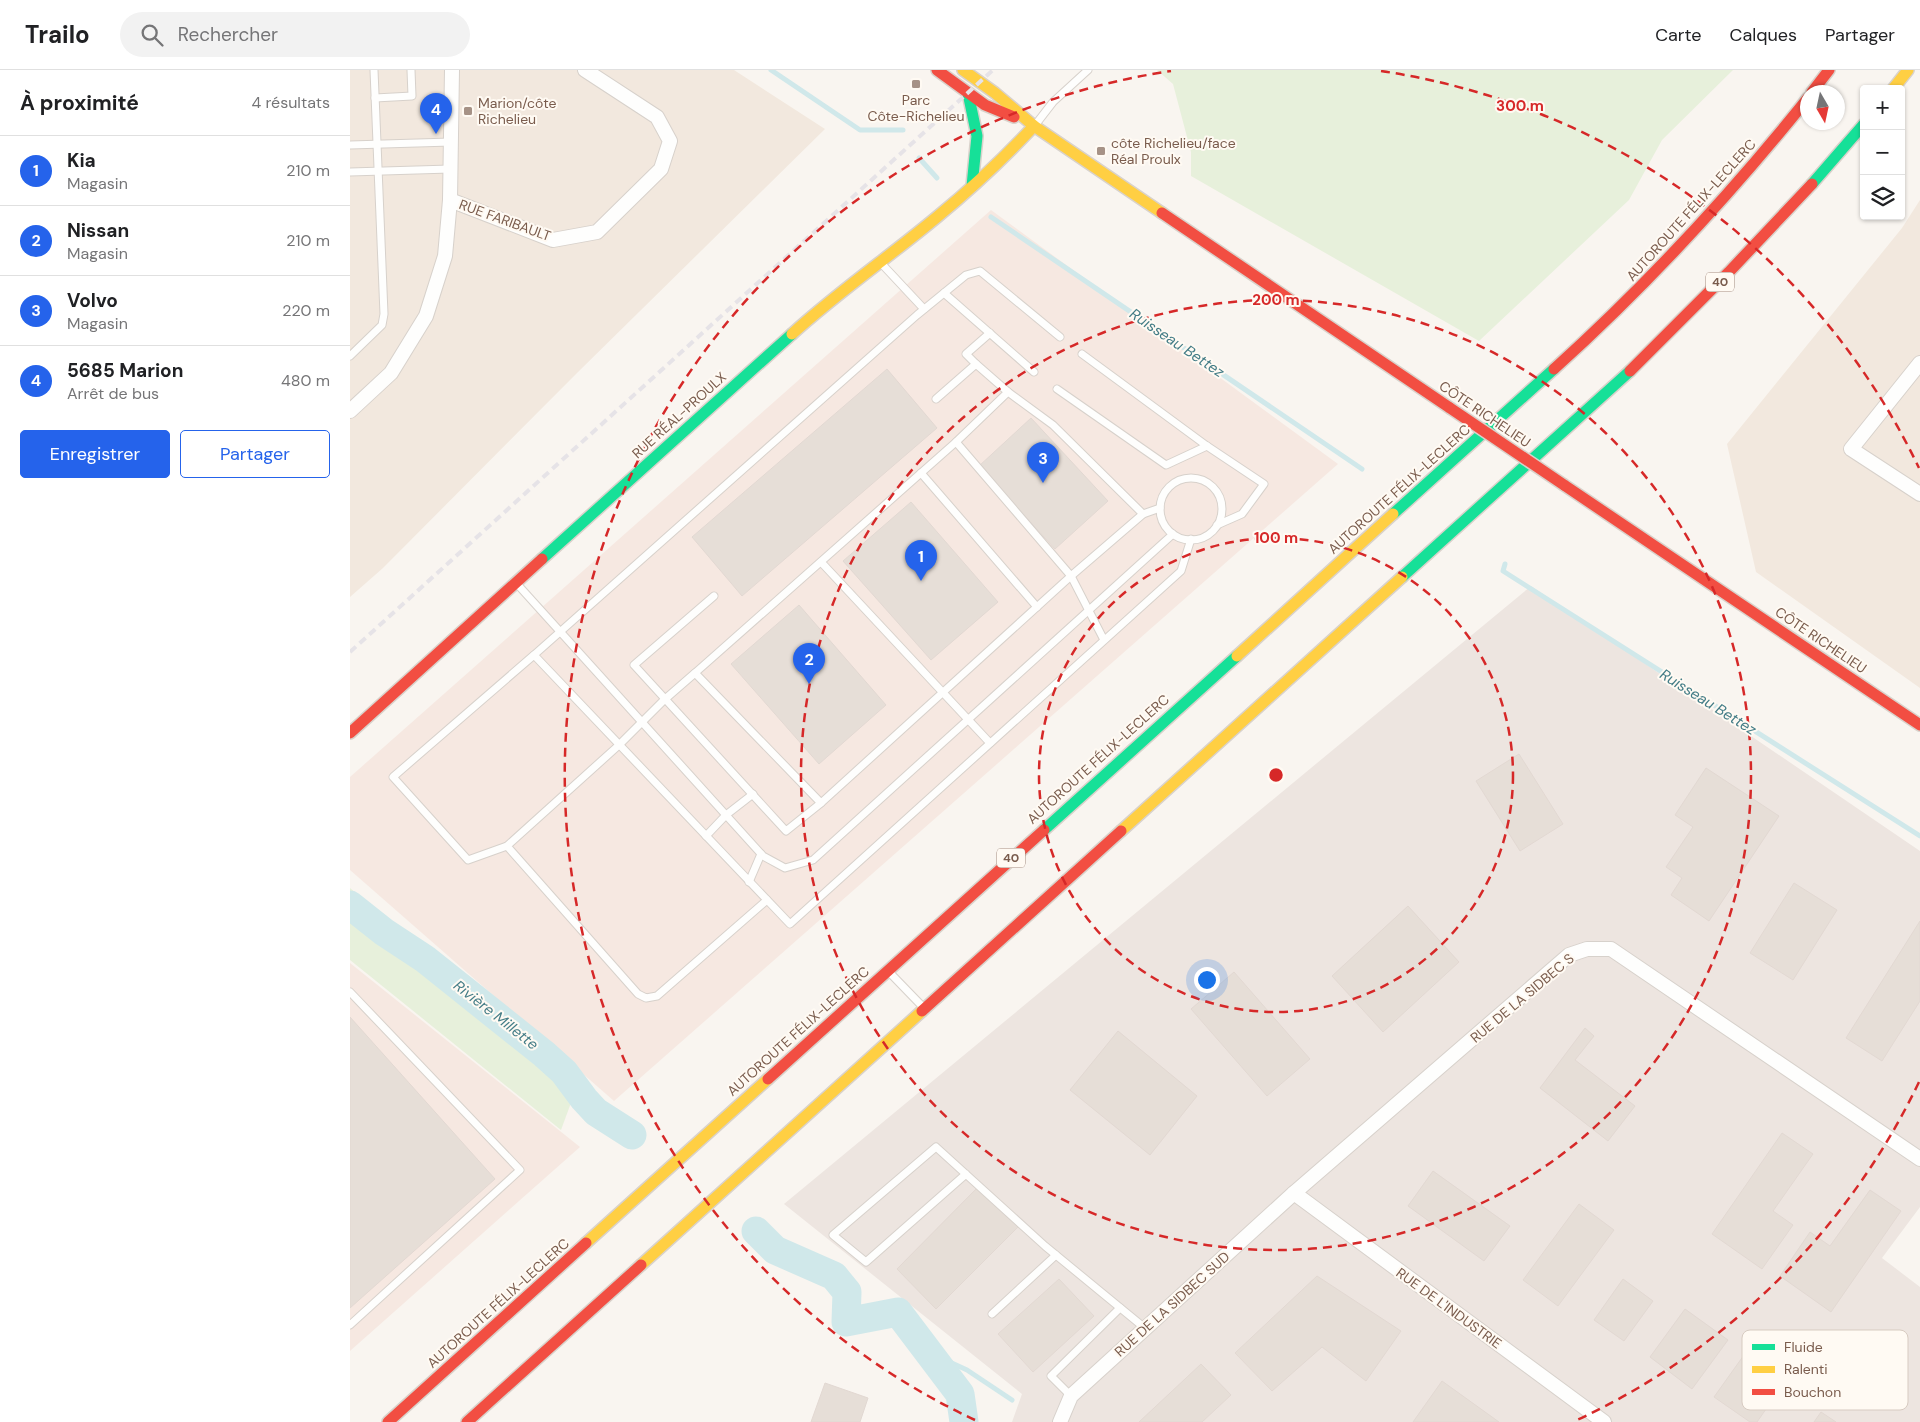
<!DOCTYPE html>
<html lang="fr">
<head>
<meta charset="utf-8">
<style>
	body { margin:0; font-family:"DM Sans",sans-serif; background:#f2f2f2; color:#202124 }
	.controls { position:absolute; right:15px; top:15px; display:grid; overflow:hidden; border-radius:5px; box-shadow:0 1px 4px #0004 }
	.controls button { width:45px; height:45px; display:grid; place-items:center; padding:0; border:0; border-bottom:1px solid #e0e0e0; background:#fff; color:#202124; font:25px sans-serif }
	.compass { position:absolute; left:1450px; top:15px; width:45px; height:45px; border-radius:50%; background:#fff; box-shadow:0 1px 4px #0004; rotate:171deg }
	.you { position:absolute; left:856px; top:909px; width:18px; height:18px; margin:-12px; border:4px solid #fff; border-radius:50%; background:#1a73e8; box-shadow:0 0 0 8px #1a73e833 }
	.badge { display:grid; place-items:center; width:32px; height:32px; border-radius:50%; background:#2563eb; color:#fff; font-size:16px; font-weight:700 }
	.pin { position:absolute; translate:-50% -41px; filter:drop-shadow(0 1px 2px #0008) }
	.pin::after { content:''; position:absolute; top:26px; width:18px; height:15px; background:inherit; clip-path:polygon(0 0,100% 0,50% 100%) }
	.list { margin:0; padding:0; list-style:none }
	h2 { display:flex; justify-content:space-between; align-items:center; height:65px; margin:0; padding:0 20px; font-size:21px }
	h2 small { font-size:16px; font-weight:400; color:#757577 }
	.list li { display:grid; grid-template-columns:32px 1fr auto; gap:15px; align-items:center; box-sizing:border-box; height:70px; padding:0 20px; border-top:1px solid #e0e0e0 }
	.list b { display:block; font-size:19px; white-space:nowrap }
	.list p { margin:0; font-size:16px; white-space:nowrap; color:#757577 }
	.list em { font-size:16px; font-style:normal; color:#757577 }
	.actions { display:flex; gap:10px; padding:15px 20px }
	.actions a { flex:1; padding:11px 0; border:1px solid #2563eb; border-radius:5px; text-align:center; font-size:18px; color:#2563eb }
	.actions .main { background:#2563eb; color:#fff }
	.icon { flex:none; width:28px; height:28px; fill:none; stroke:currentColor; stroke-width:2; stroke-linecap:round; stroke-linejoin:round }
	.map { position:relative; flex:none; width:1570px; height:1352px; overflow:hidden }
	header { display:flex; align-items:center; gap:30px; box-sizing:border-box; height:70px; padding:0 25px; background:#fff; border-bottom:1px solid #e0e0e0 }
	header strong { font-size:24px }
	nav { display:flex; gap:28px; margin-inline-start:auto; font-size:18px }
	.search { width:350px; height:45px; background:#f2f2f2; display:flex; align-items:center; gap:12px; box-sizing:border-box; padding:0 18px; border-radius:28px; color:#757577; font-size:19px }
	main { display:flex }
	aside { flex:1; background:#fff }
	.map>svg:first-child { display:block }
	.residential { fill:#f2e8de }
	.commercial { fill:#f6e8e1 }
	.industrial { fill:#ede5e0 }
	.green { fill:#e7f0db }
	.lines { fill:none; stroke-linecap:round; stroke-linejoin:round }
	.stream { stroke:#d0e8ea; stroke-width:5 }
	.river { stroke:#d0e8ea; stroke-width:29 }
	.building { fill:#e6ded7; stroke:#e2d8d2 }
	.lane-casing { stroke:#d7d1cb; stroke-width:9 }
	.street-casing { stroke:#d7d1cb; stroke-width:16 }
	.fast-casing { stroke:#d9d2cb; stroke-width:14 }
	.slow-casing { stroke:#d9d2cb; stroke-width:14 }
	.jam-casing { stroke:#d9d2cb; stroke-width:14 }
	.lane { stroke:#fefefd; stroke-width:7 }
	.street { stroke:#fefefd; stroke-width:14 }
	.fast { stroke:#16e098; stroke-width:11 }
	.slow { stroke:#ffcf43; stroke-width:11 }
	.jam { stroke:#f24e42; stroke-width:11 }
	.rail { stroke:#e6e3e7; stroke-width:4; stroke-dasharray:8 5; stroke-linecap:butt }
	.jam-bridge-casing { stroke:#d9d2cb; stroke-width:14; stroke-linecap:butt }
	.jam-bridge { stroke:#f24e42; stroke-width:11 }
	.ring { fill:none; stroke:#d62828; stroke-width:2.5; stroke-dasharray:9 6 }
	.poi-dot { fill:#a69286; stroke:#fffaf3; stroke-width:2 }
	.labels { text-anchor:middle; stroke-width:4; stroke-linejoin:round; paint-order:stroke }
	.shield { fill:#fffaf3; stroke:#a28b7f; stroke-width:1 }
	.shield-label { font-size:12px; font-weight:bold; fill:#7a5c4d }
	.poi-label { font-size:14px; fill:#7a5c4d; stroke:#fffaf3; text-anchor:start }
	.street-label { font-size:14px; fill:#7a5c4d; stroke:#fffaf3 }
	.water-label { font-size:15px; font-style:italic; fill:#437c86; stroke:#fffaf3 }
	.key { fill:#fffaf3; stroke:#d7cbc1; stroke-width:1 }
	.key-label { font-size:14px; fill:#7a5c4d }
	.centre { fill:#d62828; stroke:#fffaf3; stroke-width:2.5 }
	.ring-label { font-size:15px; text-anchor:middle; font-weight:bold; fill:#d62828; stroke:#fffaf3; stroke-width:4; stroke-linejoin:round; paint-order:stroke }
</style>
</head>
<body>
<header>
<strong>Trailo</strong>
<div class="search"><svg class="icon" aria-label="search" viewBox="0 0 24 24"><circle cx="10" cy="10" r="6"/><path d="M15 15l6 6"/></svg>Rechercher</div>
<nav><a>Carte</a><a>Calques</a><a>Partager</a></nav>
</header>
<main>
<aside>
<h2>À proximité<small>4 résultats</small></h2>
<ul class="list">
<li><span class="badge">1</span><div><b>Kia</b><p>Magasin</p></div><em>210 m</em></li>
<li><span class="badge">2</span><div><b>Nissan</b><p>Magasin</p></div><em>210 m</em></li>
<li><span class="badge">3</span><div><b>Volvo</b><p>Magasin</p></div><em>220 m</em></li>
<li><span class="badge">4</span><div><b>5685 Marion</b><p>Arrêt de bus</p></div><em>480 m</em></li>
</ul>
<div class="actions"><a class="main">Enregistrer</a><a>Partager</a></div>
</aside>
<div class="map">
<svg width="1570" height="1352" viewBox="0 0 1570 1352">
	<rect width="100%" height="100%" fill="#f9f5f0"/>
	<g class="residential">
		<polygon points="0,0 384,0 475,59 227,303 33,498 0,527"/>
		<polygon points="1570,130 1570,618 1406,502 1377,374 1552,158"/>
	</g>
	<g class="commercial">
		<polygon points="641,140 988,394 264,1031 0,800 0,707"/>
		<polygon points="0,893 230,1077 0,1281"/>
	</g>
	<polygon class="industrial" points="1181,516 1570,781 1570,1137 1532,1188 1570,1217 1570,1352 662,1352 672,1324 434,1134"/>
	<g class="green">
		<polygon points="807,0 1383,0 1312,70 1279,130 1129,271 841,106 841,82 823,14"/>
		<polygon points="0,818 229,1011 211,1060 0,890"/>
	</g>
	<g class="lines">
		<g class="stream">
			<polyline points="421,0 510,60 553,60"/>
			<polyline points="569,88 587,108"/>
			<polyline points="641,147 1012,399"/>
			<polyline points="1155,494 1153,501 1570,766"/>
			<polyline points="580,1283 617,1300 662,1330"/>
		</g>
		<g class="river">
			<polyline points="0,835 34,862 75,889 194,984 214,1002 234,1029 246,1042 282,1065"/>
			<polyline points="406,1161 425,1180 484,1206 497,1222 496,1252 548,1242 610,1324 614,1352"/>
		</g>
	</g>
	<g class="building">
		<polygon points="537,299 587,358 392,526 342,467"/>
		<polygon points="681,348 758,431 705,479 629,396"/>
		<polygon points="561,432 648,532 581,590 493,491"/>
		<polygon points="449,535 536,635 469,694 381,594"/>
		<polygon points="1169,684 1213,754 1170,781 1126,711"/>
		<polygon points="1356,698 1429,746 1359,851 1321,825 1332,808 1316,797 1343,757 1325,745"/>
		<polygon points="1444,813 1487,840 1443,910 1400,883"/>
		<polygon points="1058,836 1109,892 1033,962 982,906"/>
		<polygon points="1570,851 1570,931 1532,991 1496,968"/>
		<polygon points="884,902 960,989 917,1026 841,939"/>
		<polygon points="0,947 145,1109 0,1238"/>
		<polygon points="1235,958 1244,966 1225,990 1285,1036 1258,1071 1190,1018"/>
		<polygon points="768,961 847,1026 800,1085 720,1020"/>
		<polygon points="1432,1063 1463,1084 1423,1141 1443,1155 1412,1199 1362,1164"/>
		<polygon points="1083,1101 1160,1156 1134,1191 1058,1136"/>
		<polygon points="628,1117 668,1157 586,1239 547,1199"/>
		<polygon points="1520,1120 1551,1141 1481,1242 1430,1206 1460,1162 1480,1176"/>
		<polygon points="1229,1134 1264,1160 1208,1236 1173,1210"/>
		<polygon points="967,1206 1051,1261 1016,1311 972,1277 922,1321 885,1283"/>
		<polygon points="709,1209 744,1246 683,1302 648,1264"/>
		<polygon points="1273,1209 1303,1231 1274,1271 1244,1250"/>
		<polygon points="1335,1239 1378,1270 1342,1319 1300,1287"/>
		<polygon points="1409,1264 1449,1292 1407,1352 1400,1352 1364,1327"/>
		<polygon points="851,1294 881,1325 852,1352 789,1352"/>
		<polygon points="1092,1311 1149,1352 1063,1352"/>
		<polygon points="475,1313 518,1328 510,1352 461,1352"/>
		<polygon points="1471,1342 1486,1352 1464,1352"/>
	</g>
	<g class="lines">
		<g class="lane-casing">
			<g id="lane">
				<polyline points="25,28 62,26 61,0"/>
				<polyline points="686,54 703,32 738,0"/>
				<polyline points="0,75 101,72"/>
				<polyline points="0,102 100,99"/>
				<polyline points="530,192 574,239"/>
				<polyline points="594,223 684,302"/>
				<polyline points="710,267 630,201 616,205 567,245 184,585 440,854 831,501 841,469"/>
				<polyline points="732,284 857,376 914,414 892,444 867,455"/>
				<polyline points="0,286 32,255 34,244 24,0"/>
				<polyline points="626,294 616,284 640,263"/>
				<polyline points="707,319 816,395 857,376"/>
				<polyline points="658,322 606,372 721,506 793,444"/>
				<polyline points="586,329 626,294 658,322 703,355 793,444 810,438"/>
				<polyline points="606,372 345,603 471,733 721,506 754,570"/>
				<polyline points="571,403 687,537"/>
				<circle cx="841" cy="439" r="31"/>
				<polyline points="471,492 640,673"/>
				<polyline points="168,515 413,786 435,798 463,790 823,464"/>
				<polyline points="364,526 284,595 436,761 471,733"/>
				<polyline points="345,603 314,630 269,675 157,776 288,924 296,928 307,926 417,830"/>
				<polyline points="356,766 376,745 403,724"/>
				<polyline points="157,776 118,790 43,707 184,585"/>
				<polyline points="399,812 411,784"/>
				<polyline points="541,904 572,936"/>
				<polyline points="0,922 170,1100 0,1255"/>
				<polyline points="616,1104 516,1192 483,1165 586,1077 695,1176 796,1259"/>
				<polyline points="642,1244 706,1185"/>
				<polyline points="721,1326 701,1306 770,1238"/>
			</g>
		</g>
		<g class="street-casing">
			<g id="street">
				<polyline points="100,130 203,170 247,162 311,99 320,71 307,47 235,0"/>
				<polyline points="1570,293 1501,379 1570,424"/>
				<polyline points="0,341 41,303 76,246 95,186 100,130 102,0"/>
				<polyline points="944,1123 1254,1352"/>
				<polyline points="710,1352 721,1326 944,1123 1219,885 1237,879 1261,879 1570,1089"/>
			</g>
		</g>
		<g class="fast-casing">
			<g id="fast">
				<polyline points="618,23 627,66 622,116"/>
				<polyline points="1462,114 1514,54"/>
				<polyline points="1043,444 1204,299"/>
				<polyline points="192,489 442,264"/>
				<polyline points="1052,507 1280,301"/>
				<polyline points="694,760 887,586"/>
			</g>
		</g>
		<g class="slow-casing">
			<g id="slow">
				<polyline points="613,0 645,23 684,56 812,143"/>
				<polyline points="1543,19 1558,0"/>
				<path d="M442,264C488,222 539,187 587,147C621,119 654,88 684,56"/>
				<polyline points="887,586 1043,444"/>
				<polyline points="771,761 1052,507"/>
				<polyline points="236,1173 418,1009"/>
				<polyline points="291,1195 572,941"/>
			</g>
		</g>
		<g class="jam-casing">
			<g id="jam">
				<polyline points="587,0 635,35 664,47"/>
				<polyline points="1462,22 1479,0"/>
				<polyline points="812,143 1100,338"/>
				<path d="M1204,299C1296,216 1380,125 1458,28"/>
				<polyline points="1280,301 1379,202 1462,114"/>
				<polyline points="1214,415 1570,655"/>
				<polyline points="0,663 192,489"/>
				<polyline points="572,941 771,761"/>
				<polyline points="418,1009 694,760"/>
				<polyline points="38,1352 236,1173"/>
				<polyline points="117,1352 291,1195"/>
			</g>
		</g>
		<use href="#lane" class="lane"/>
		<use href="#street" class="street"/>
		<use href="#fast" class="fast"/>
		<use href="#slow" class="slow"/>
		<use href="#jam" class="jam"/>
		<polyline class="rail" points="0,582 643,0"/>
		<g class="jam-bridge-casing">
			<polyline id="jam-bridge" points="1100,338 1214,415"/>
		</g>
		<use href="#jam-bridge" class="jam-bridge"/>
	</g>
	<g class="ring">
		<circle cx="926" cy="705" r="237"/>
		<circle cx="926" cy="705" r="475"/>
		<path d="M1569 1012A712 712 0 0 1 1227 1350M625 1350A712 712 0 0 1 821 1M1031 1A712 712 0 0 1 1569 398"/>
	</g>
	<g class="poi-dot">
		<rect x="561" y="9" width="10" height="10" rx="2.5"/>
		<rect x="113" y="36" width="10" height="10" rx="2.5"/>
		<rect x="746" y="76" width="10" height="10" rx="2.5"/>
	</g>
	<g class="labels">
		<g class="shield">
			<rect x="1356" y="202.5" width="28" height="19" rx="4"/>
			<rect x="647" y="778.5" width="28" height="19" rx="4"/>
		</g>
		<g class="shield-label">
			<text x="1370" y="216">40</text>
			<text x="661" y="792">40</text>
		</g>
		<g class="poi-label">
			<text x="566" y="35" text-anchor="middle">Parc<tspan x="566" dy="16">Côte-Richelieu</tspan></text>
			<text x="128" y="38">Marion/côte<tspan x="128" dy="16">Richelieu</tspan></text>
			<text x="761" y="78">côte Richelieu/face<tspan x="761" dy="16">Réal Proulx</tspan></text>
		</g>
		<g class="street-label">
			<text transform="translate(1341 140) rotate(-48)" y="5">AUTOROUTE FÉLIX-LECLERC</text>
			<text transform="translate(155 150) rotate(20)" y="5">RUE FARIBAULT</text>
			<text transform="translate(1135 344) rotate(34)" y="5">CÔTE RICHELIEU</text>
			<text transform="translate(329 345) rotate(-42)" y="5">RUE RÉAL-PROULX</text>
			<text transform="translate(1049 419) rotate(-42)" y="5">AUTOROUTE FÉLIX-LECLERC</text>
			<text transform="translate(1471 570) rotate(34)" y="5">CÔTE RICHELIEU</text>
			<text transform="translate(748 689) rotate(-42)" y="5">AUTOROUTE FÉLIX-LECLERC</text>
			<text transform="translate(1172 928) rotate(-40)" y="5">RUE DE LA SIDBEC S</text>
			<text transform="translate(448 961) rotate(-42)" y="5">AUTOROUTE FÉLIX-LECLERC</text>
			<text transform="translate(148 1233) rotate(-42)" y="5">AUTOROUTE FÉLIX-LECLERC</text>
			<text transform="translate(822 1234) rotate(-42)" y="5">RUE DE LA SIDBEC SUD</text>
			<text transform="translate(1099 1238) rotate(36)" y="5">RUE DE L'INDUSTRIE</text>
		</g>
		<g class="water-label">
			<text transform="translate(827 273) rotate(34)" y="5">Ruisseau Bettez</text>
			<text transform="translate(1358 632) rotate(32)" y="5">Ruisseau Bettez</text>
			<text transform="translate(146 945) rotate(38)" y="5">Rivière Millette</text>
		</g>
	</g>
	<rect x="1392" y="1260" width="166" height="80" rx="8" class="key"/>
	<rect x="1402" y="1274" width="23" height="6" fill="#16e098"/>
	<rect x="1402" y="1296" width="23" height="7" fill="#ffcf43"/>
	<rect x="1402" y="1319" width="23" height="6" fill="#f24e42"/>
	<g class="key-label">
		<text x="1434" y="1282">Fluide</text>
		<text x="1434" y="1304">Ralenti</text>
		<text x="1434" y="1327">Bouchon</text>
	</g>
	<circle cx="926" cy="705" r="8" class="centre"/>
	<g class="ring-label">
		<text x="1170" y="41">300 m</text>
		<text x="926" y="235">200 m</text>
		<text x="926" y="473">100 m</text>
	</g>
</svg>
<div class="controls">
<button>+</button>
<button>−</button>
<button><svg class="icon" aria-label="layers" viewBox="0 0 24 24"><path d="M12 4l9 5-9 5-9-5zM3 14l9 5 9-5"/></svg></button>
</div>
<svg class="compass" viewBox="-18 -18 36 36"><path d="M0-13l5 13h-10z" fill="#e53935"/><path d="M0 13l5-13h-10z" fill="#757577"/></svg>
<div class="you"></div>
<div class="pin badge" style="left:571px;top:511px">1</div>
<div class="pin badge" style="left:459px;top:614px">2</div>
<div class="pin badge" style="left:693px;top:413px">3</div>
<div class="pin badge" style="left:86px;top:64px">4</div>
</div>
</main>
</body>
</html>
